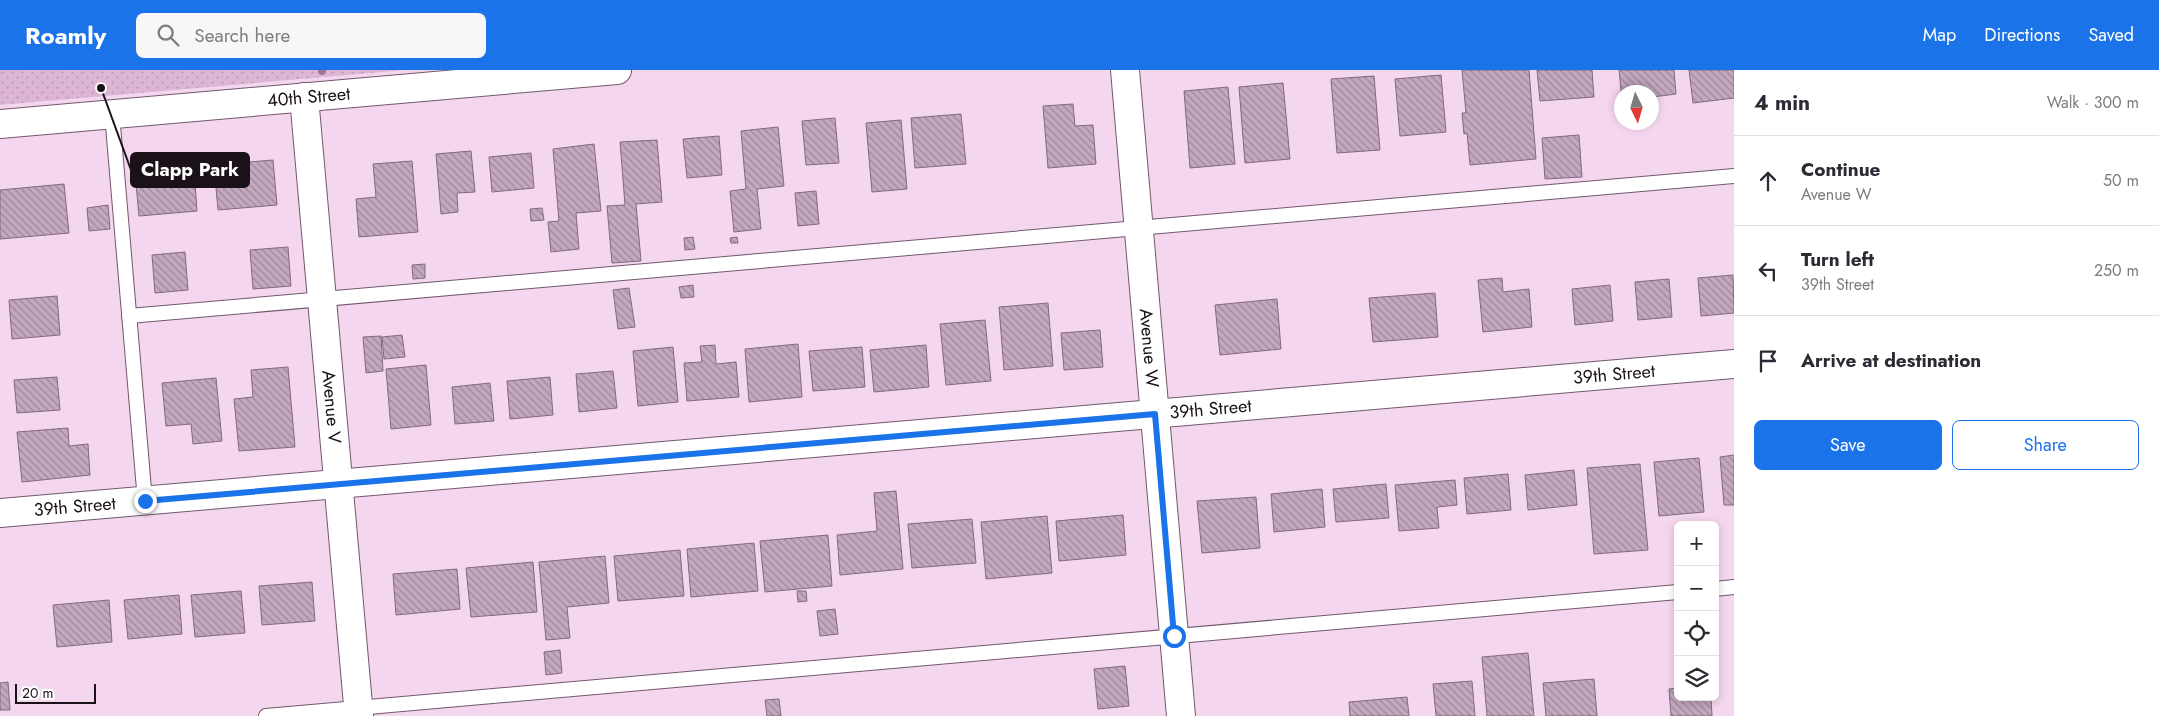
<!DOCTYPE html>
<html lang="en">
<head>
<meta charset="utf-8">
<style>
	body { margin:0; font-family:Jost,sans-serif; background:#f7f7f7; color:#2b2b33 }
	.controls { position:absolute; right:15px; bottom:15px; display:grid; overflow:hidden; border-radius:8px; box-shadow:0 2px 8px #0003 }
	.controls button { width:45px; height:45px; display:grid; place-items:center; padding:0; border:0; border-bottom:1px solid #e1e1e2; background:#fff; color:#2b2b33; font:25px sans-serif }
	.compass { position:absolute; left:1614px; top:15px; width:45px; height:45px; border-radius:50%; background:#fff; box-shadow:0 2px 8px #0003; rotate:175deg }
	.scale { position:absolute; left:15px; bottom:12px; width:81px; box-sizing:border-box; padding-left:5px; border:2px solid #1a1119; border-top:0; font-size:14px; line-height:18px; white-space:nowrap; color:#1a1119; -webkit-text-stroke:4px #fff; paint-order:stroke }
	.stop { position:absolute; width:15px; height:15px; margin:-11px; border:4px solid #1a73e8; border-radius:50%; background:#fff }
	.stop.end { background:#1a73e8; border-color:#fff; box-shadow:0 1px 5px #0008 }
	.list { margin:0; padding:0; list-style:none }
	h2 { display:flex; justify-content:space-between; align-items:center; height:65px; margin:0; padding:0 20px; font-size:21px }
	h2 small { font-size:16px; font-weight:400; color:#7c7c81 }
	.list li { display:grid; grid-template-columns:32px 1fr auto; gap:15px; align-items:center; box-sizing:border-box; height:90px; padding:0 20px; border-top:1px solid #e1e1e2 }
	.list b { display:block; font-size:19px; white-space:nowrap }
	.list p { margin:0; font-size:16px; white-space:nowrap; color:#7c7c81 }
	.list em { font-size:16px; font-style:normal; color:#7c7c81 }
	.actions { display:flex; gap:10px; padding:15px 20px }
	.actions a { flex:1; padding:11px 0; border:1px solid #1a73e8; border-radius:8px; text-align:center; font-size:18px; color:#1a73e8 }
	.actions .main { background:#1a73e8; color:#fff }
	.icon { flex:none; width:28px; height:28px; fill:none; stroke:currentColor; stroke-width:2; stroke-linecap:round; stroke-linejoin:round }
	.map { position:relative; flex:none; width:1734px; height:646px; overflow:hidden }
	header { display:flex; align-items:center; gap:30px; box-sizing:border-box; height:70px; padding:0 25px; background:#1a73e8; color:#fff }
	header strong { font-size:24px }
	nav { display:flex; gap:28px; margin-inline-start:auto; font-size:18px }
	.search { width:350px; height:45px; background:#f7f7f7; display:flex; align-items:center; gap:12px; box-sizing:border-box; padding:0 18px; border-radius:8px; color:#7c7c81; font-size:19px }
	main { display:flex }
	aside { flex:1; background:#fff }
	.map>svg:first-child { display:block }
	.park { fill:url(#park-dots) }
	.lines { fill:none; stroke-linecap:round; stroke-linejoin:round }
	.stream { stroke:#9d7796; stroke-width:8 }
	.building { fill:url(#building-back-hatch); stroke:#82697e }
	.lane-casing { stroke:#71586d; stroke-width:16 }
	.street-casing { stroke:#71586d; stroke-width:30 }
	.secondary-casing { stroke:#71586d; stroke-width:30 }
	.lane { stroke:#fff; stroke-width:14 }
	.street { stroke:#fff; stroke-width:28 }
	.secondary { stroke:#fff; stroke-width:28 }
	.route { stroke:#1a73e8; stroke-width:6 }
	.labels { text-anchor:middle; stroke-width:5; stroke-linejoin:round; paint-order:stroke }
	.street-label { font-size:18px; fill:#1a1119; stroke:#fff }
	.leader { fill:none; stroke:#1a1119; stroke-width:2 }
	.callout-dot { fill:#1a1119; stroke:#fff; stroke-width:2 }
	.callout { fill:#1a1119; stroke:#1a1119; stroke-width:2 }
	.callout-label { font-size:19px; text-anchor:middle; font-weight:bold; fill:#fff }
</style>
</head>
<body>
<header>
<strong>Roamly</strong>
<div class="search"><svg class="icon" aria-label="search" viewBox="0 0 24 24"><circle cx="10" cy="10" r="6"/><path d="M15 15l6 6"/></svg>Search here</div>
<nav><a>Map</a><a>Directions</a><a>Saved</a></nav>
</header>
<main>
<div class="map">
<svg width="1734" height="646" viewBox="0 0 1734 646">
	<defs>
		<pattern id="park-dots" width="8" height="8" patternUnits="userSpaceOnUse" patternTransform="scale(1.25)"><rect width="8" height="8" fill="#ddb6d6"/><path d="M2 2h.1M6 6h.1" fill="none" stroke="#bd9bb7" stroke-width="1.8" stroke-linecap="round"/></pattern>
		<pattern id="building-back-hatch" width="6" height="6" patternUnits="userSpaceOnUse" patternTransform="scale(1.25)"><rect width="6" height="6" fill="#c3a8be"/><path d="M-1 5l2 2M0 0l6 6M5-1l2 2" fill="none" stroke="#9e879a"/></pattern>
	</defs>
	<rect width="100%" height="100%" fill="#f4d7ef"/>
	<polygon class="park" points="0,0 406,0 0,35"/>
	<g class="lines">
		<polyline class="stream" points="322,0 322,1"/>
	</g>
	<g class="building">
		<polygon points="1462,0 1529,0 1536,89 1470,95 1467,63 1464,64 1462,43 1466,43"/>
		<polygon points="1537,0 1592,0 1594,27 1540,31"/>
		<polygon points="1619,0 1674,0 1676,24 1652,27 1652,22 1622,22 1622,30"/>
		<polygon points="1689,0 1734,0 1734,28 1693,33"/>
		<polygon points="1441,5 1446,62 1400,66 1395,9"/>
		<polygon points="1374,6 1380,80 1337,83 1331,9"/>
		<polygon points="1283,13 1290,89 1245,93 1239,17"/>
		<polygon points="1228,17 1235,94 1190,98 1184,21"/>
		<polygon points="1073,34 1075,56 1093,55 1096,94 1048,98 1043,36"/>
		<polygon points="961,44 966,94 915,98 911,48"/>
		<polygon points="835,48 839,93 806,95 802,51"/>
		<polygon points="901,50 907,119 872,122 866,53"/>
		<polygon points="778,57 784,116 757,119 761,159 734,162 730,121 746,119 741,61"/>
		<polygon points="1579,65 1582,107 1545,109 1542,68"/>
		<polygon points="719,66 722,105 687,108 683,69"/>
		<polygon points="657,70 662,132 636,134 641,191 612,193 607,136 625,135 620,72"/>
		<polygon points="594,74 601,141 576,143 579,179 551,182 548,152 559,151 553,79"/>
		<polygon points="471,81 475,122 457,123 458,142 441,144 436,84"/>
		<polygon points="531,83 534,118 492,122 489,87"/>
		<polygon points="273,90 277,135 218,140 214,95"/>
		<polygon points="412,91 418,162 359,167 356,129 376,127 373,94"/>
		<polygon points="194,98 197,141 139,146 135,103"/>
		<polygon points="64,114 69,163 0,169 0,120"/>
		<polygon points="816,121 819,154 798,156 795,123"/>
		<polygon points="108,135 110,159 89,161 87,138"/>
		<polygon points="542,138 544,150 531,151 530,139"/>
		<polygon points="693,167 695,179 685,180 684,168"/>
		<polygon points="737,167 738,173 731,173 730,168"/>
		<polygon points="288,177 291,216 253,219 250,180"/>
		<polygon points="185,182 188,220 155,223 152,185"/>
		<polygon points="425,194 425,208 413,209 412,195"/>
		<polygon points="1733,205 1734,243 1701,246 1698,208"/>
		<polygon points="1502,208 1503,222 1529,219 1532,257 1483,262 1478,210"/>
		<polygon points="1669,209 1672,247 1638,250 1635,212"/>
		<polygon points="693,215 694,227 681,228 679,217"/>
		<polygon points="1610,215 1613,251 1575,255 1572,219"/>
		<polygon points="629,218 635,257 618,259 613,220"/>
		<polygon points="1435,223 1438,267 1373,272 1369,228"/>
		<polygon points="57,226 60,265 12,269 9,230"/>
		<polygon points="1277,229 1281,279 1220,285 1215,235"/>
		<polygon points="1048,233 1053,296 1004,300 999,237"/>
		<polygon points="985,250 991,311 946,315 940,254"/>
		<polygon points="1100,260 1103,297 1064,300 1061,263"/>
		<polygon points="402,265 405,287 384,289 382,267"/>
		<polygon points="381,266 383,301 366,303 363,267"/>
		<polygon points="798,274 802,327 749,332 745,279"/>
		<polygon points="715,275 716,294 736,292 739,327 687,331 684,293 702,292 700,276"/>
		<polygon points="926,275 929,317 874,322 870,280"/>
		<polygon points="673,277 678,332 638,336 633,281"/>
		<polygon points="862,277 865,317 813,321 809,281"/>
		<polygon points="426,295 431,355 391,359 386,299"/>
		<polygon points="288,297 295,377 239,381 234,329 253,327 251,300"/>
		<polygon points="613,301 617,338 579,342 576,304"/>
		<polygon points="57,307 60,340 17,343 14,310"/>
		<polygon points="550,307 553,345 510,349 507,311"/>
		<polygon points="216,308 222,371 193,374 191,354 166,356 162,313"/>
		<polygon points="490,313 494,351 455,354 452,317"/>
		<polygon points="68,358 69,376 88,374 90,405 22,412 17,362"/>
		<polygon points="1734,385 1734,435 1724,435 1720,387"/>
		<polygon points="1699,388 1704,442 1659,446 1654,392"/>
		<polygon points="1640,394 1648,480 1594,484 1587,398"/>
		<polygon points="1574,400 1577,435 1528,440 1525,405"/>
		<polygon points="1508,404 1511,440 1467,444 1464,408"/>
		<polygon points="1455,410 1457,435 1437,437 1439,458 1399,461 1395,415"/>
		<polygon points="1386,414 1389,448 1336,452 1333,419"/>
		<polygon points="1322,419 1325,457 1274,462 1271,424"/>
		<polygon points="896,421 903,499 840,505 837,465 877,461 874,423"/>
		<polygon points="1256,427 1260,478 1202,483 1197,431"/>
		<polygon points="1123,445 1126,485 1059,491 1056,451"/>
		<polygon points="1047,446 1052,503 986,509 981,452"/>
		<polygon points="972,449 976,493 912,498 908,454"/>
		<polygon points="828,465 832,516 765,522 760,471"/>
		<polygon points="754,473 758,521 691,527 687,479"/>
		<polygon points="680,480 684,526 618,531 614,486"/>
		<polygon points="605,486 609,533 567,537 570,568 546,570 539,492"/>
		<polygon points="533,492 537,542 471,547 466,498"/>
		<polygon points="457,499 460,539 396,545 393,504"/>
		<polygon points="312,512 315,551 262,555 259,516"/>
		<polygon points="241,521 245,563 195,567 191,525"/>
		<polygon points="797,521 806,521 807,531 798,532"/>
		<polygon points="179,525 182,564 128,569 124,530"/>
		<polygon points="109,530 112,572 57,577 53,535"/>
		<polygon points="835,539 838,564 820,566 817,541"/>
		<polygon points="560,580 562,603 546,605 544,582"/>
		<polygon points="1528,583 1534,646 1487,646 1482,587"/>
		<polygon points="1125,596 1129,636 1098,639 1094,599"/>
		<polygon points="1594,609 1597,646 1546,646 1543,613"/>
		<polygon points="1472,611 1475,646 1436,646 1433,614"/>
		<polygon points="8,612 10,640 0,640 0,613"/>
		<polygon points="1678,618 1678,627 1711,627 1712,646 1671,646 1669,619"/>
		<polygon points="1407,627 1409,646 1350,646 1349,632"/>
		<polygon points="779,629 781,646 767,646 765,630"/>
	</g>
	<g class="lines">
		<g class="lane-casing">
			<g id="lane">
				<polyline points="112,44 145,431"/>
				<polyline points="129,246 1734,106"/>
				<polyline points="1715,519 1734,517"/>
				<polyline points="266,646 1678,522"/>
			</g>
		</g>
		<g class="street-casing">
			<g id="street">
				<path id="s1" d="M1125,0L1181,646"/>
				<path id="s2" d="M304,27L359,646"/>
				<path id="s3" d="M0,443L1734,294"/>
			</g>
		</g>
		<g class="secondary-casing">
			<g id="secondary">
				<path id="s4" d="M0,54L617,0"/>
			</g>
		</g>
		<use href="#lane" class="lane"/>
		<use href="#street" class="street"/>
		<use href="#secondary" class="secondary"/>
	</g>
	<g class="lines">
		<polyline class="route" points="145,431 1155,344 1174,566"/>
	</g>
	<g class="labels">
		<g class="street-label">
			<text dy="6" stroke="none"><textPath href="#s4" startOffset="310">40th Street</textPath></text>
			<text dy="6" stroke="none"><textPath href="#s1" startOffset="279">Avenue W</textPath></text>
			<text dy="6" stroke="none"><textPath href="#s3" startOffset="1620">39th Street</textPath></text>
			<text dy="6" stroke="none"><textPath href="#s2" startOffset="311">Avenue V</textPath></text>
			<text dy="6" stroke="none"><textPath href="#s3" startOffset="1215">39th Street</textPath></text>
			<text dy="6" stroke="none"><textPath href="#s3" startOffset="75">39th Street</textPath></text>
		</g>
	</g>
	<path class="leader" d="M101 18L131 100"/>
	<circle class="callout-dot" cx="101" cy="18" r="5"/>
	<rect class="callout" x="131" y="83" width="118" height="34" rx="5"/>
	<g class="callout-label">
		<text x="190" y="106">Clapp Park</text>
	</g>
</svg>
<div class="controls">
<button>+</button>
<button>−</button>
<button><svg class="icon" aria-label="locate" viewBox="0 0 24 24"><circle cx="12" cy="12" r="6"/><path d="M12 2v4M12 18v4M2 12h4M18 12h4"/></svg></button>
<button><svg class="icon" aria-label="layers" viewBox="0 0 24 24"><path d="M12 4l9 5-9 5-9-5zM3 14l9 5 9-5"/></svg></button>
</div>
<svg class="compass" viewBox="-18 -18 36 36"><path d="M0-13l5 13h-10z" fill="#e53935"/><path d="M0 13l5-13h-10z" fill="#7c7c81"/></svg>
<div class="scale">20 m</div>
<div class="stop" style="left:1174px;top:566px"></div>
<div class="stop end" style="left:145px;top:431px"></div>
</div>
<aside>
<h2>4 min<small>Walk · 300 m</small></h2>
<ul class="list">
<li><svg class="icon" aria-label="ahead" viewBox="0 0 24 24"><path d="M12 20V5M6 11l6-6 6 6"/></svg><div><b>Continue</b><p>Avenue W</p></div><em>50 m</em></li>
<li><svg class="icon" aria-label="left" viewBox="0 0 24 24"><path d="M17 20v-9H6M10 6l-5 5 5 5"/></svg><div><b>Turn left</b><p>39th Street</p></div><em>250 m</em></li>
<li><svg class="icon" aria-label="arrive" viewBox="0 0 24 24"><path d="M6 21V4h12l-3 4 3 4H6"/></svg><div><b>Arrive at destination</b></div></li>
</ul>
<div class="actions"><a class="main">Save</a><a>Share</a></div>
</aside>
</main>
</body>
</html>
